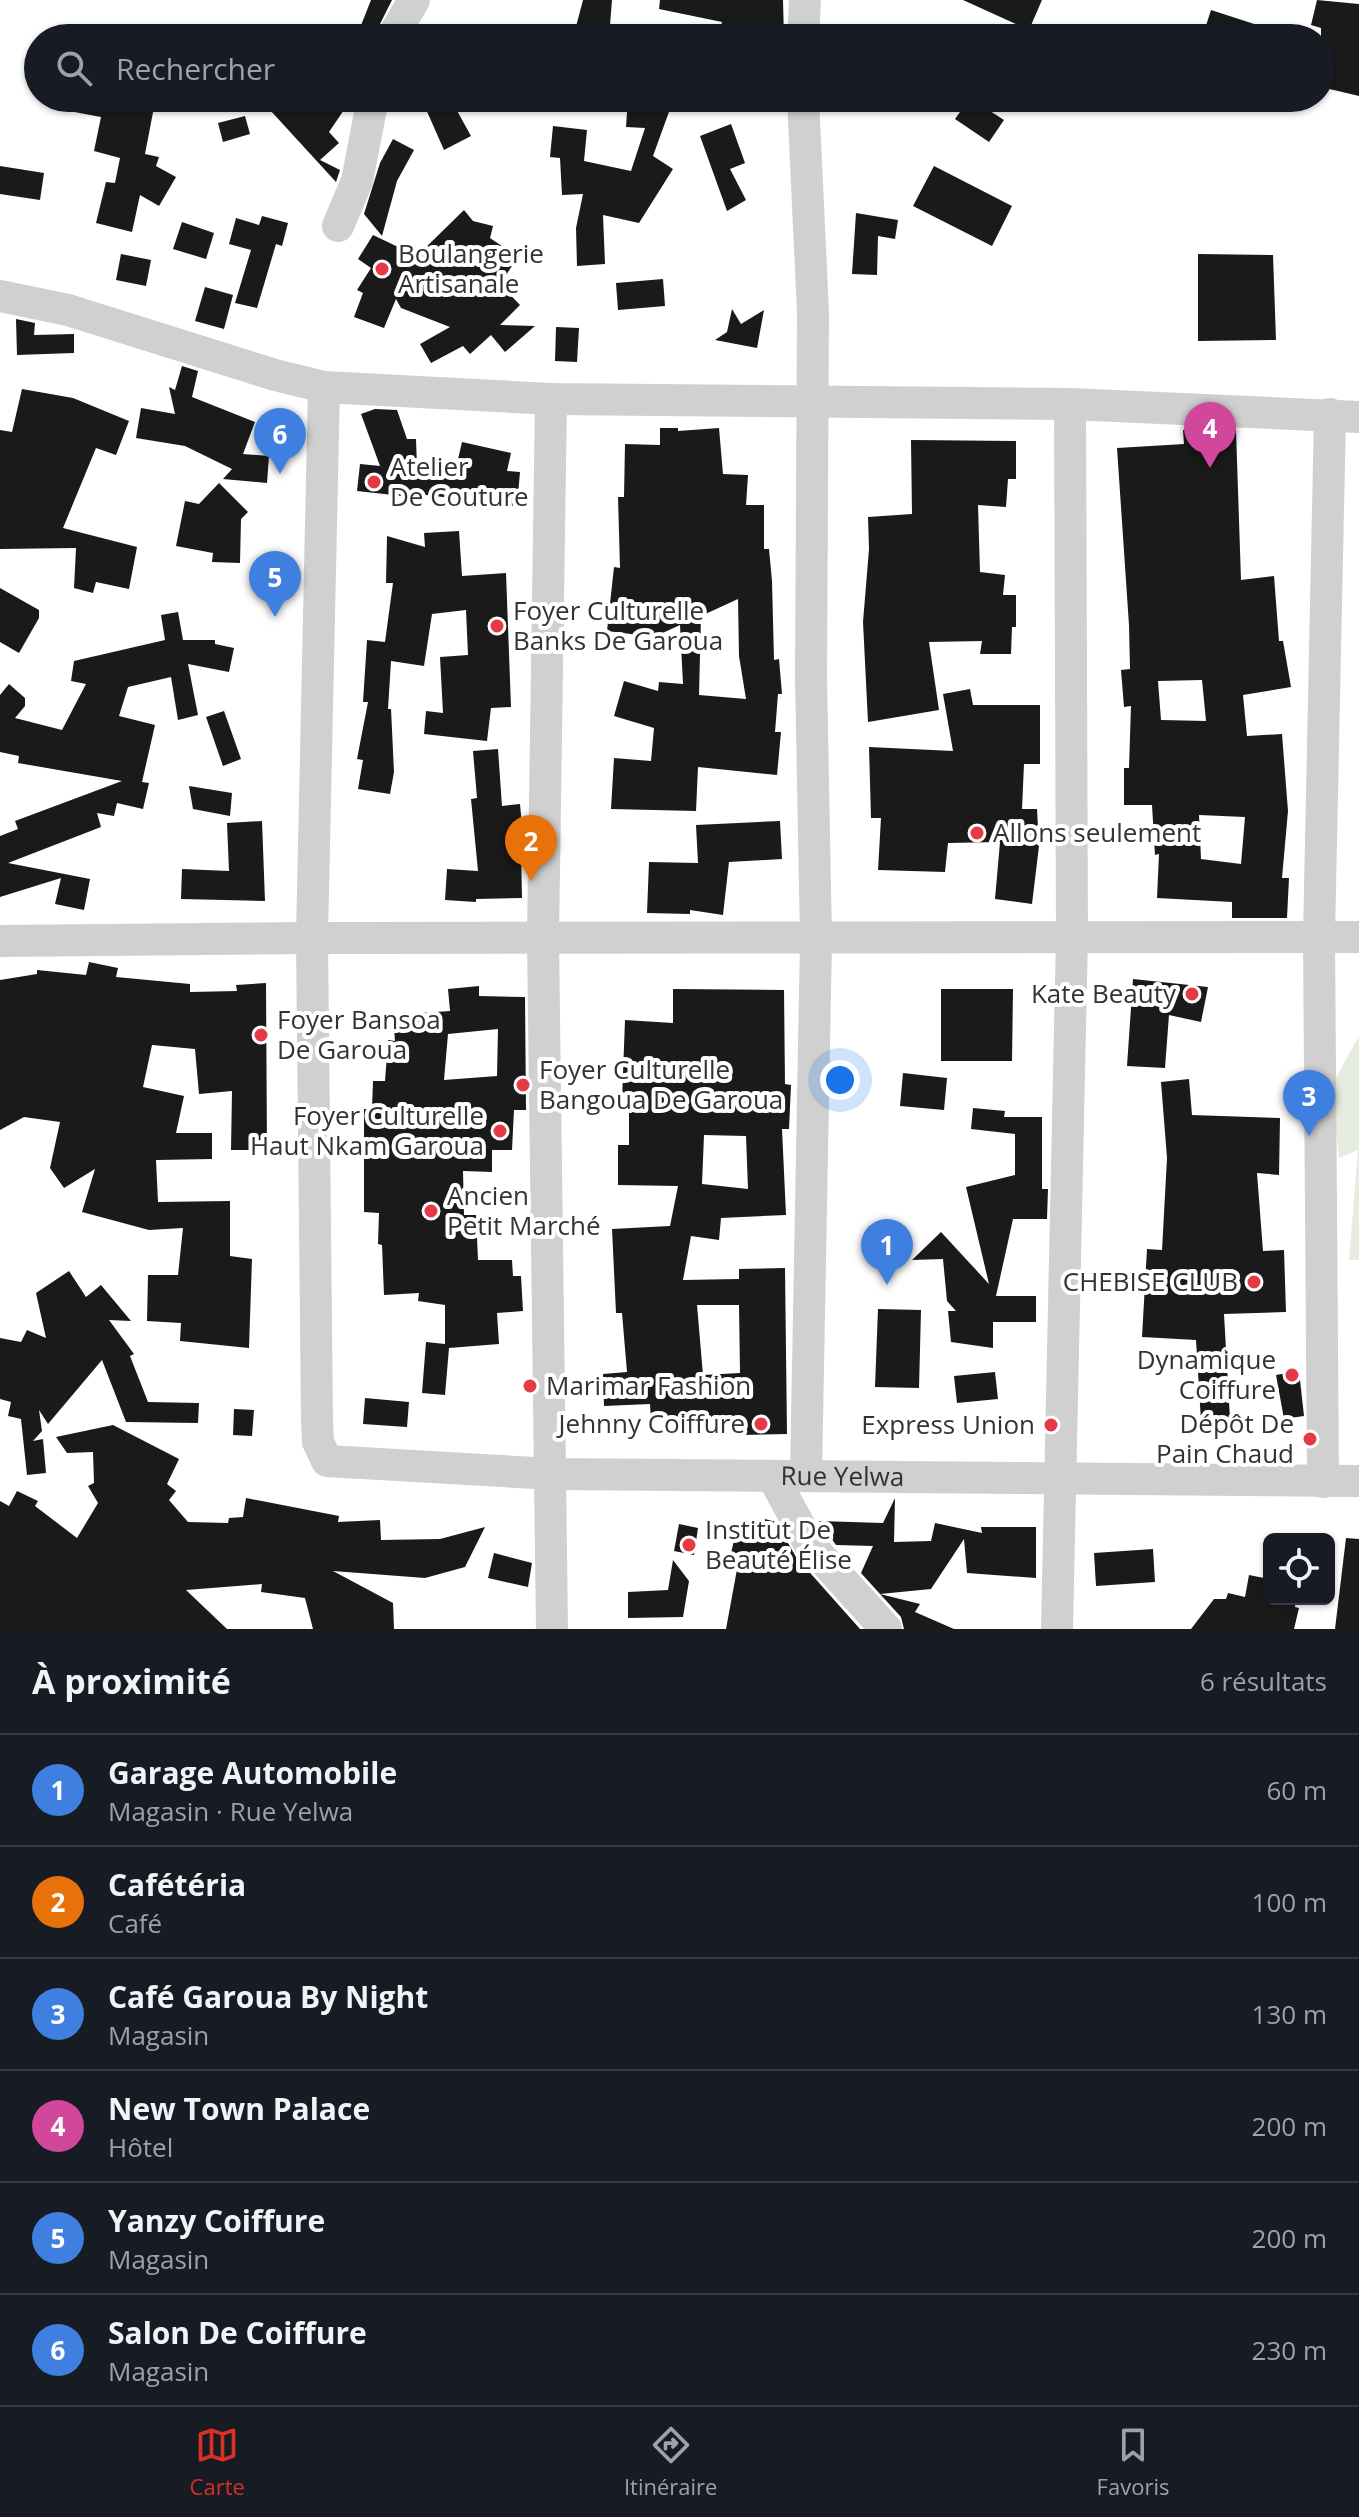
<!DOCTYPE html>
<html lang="fr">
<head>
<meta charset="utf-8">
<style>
	body { margin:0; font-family:"Open Sans",sans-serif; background:#20242c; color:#f1f3f6 }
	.controls { position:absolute; right:24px; bottom:24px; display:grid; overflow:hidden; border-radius:12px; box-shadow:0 2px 6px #0004 }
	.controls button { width:72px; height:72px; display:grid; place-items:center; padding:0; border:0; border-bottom:2px solid #363941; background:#171b24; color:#f1f3f6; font:40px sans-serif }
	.you { position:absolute; left:840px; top:1080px; width:28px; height:28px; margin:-20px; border:6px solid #fff; border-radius:50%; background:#1a73e8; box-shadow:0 0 0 12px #1a73e833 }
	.badge { display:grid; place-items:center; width:52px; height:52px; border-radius:50%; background:#d93025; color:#fff; font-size:26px; font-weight:700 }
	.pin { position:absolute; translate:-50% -66px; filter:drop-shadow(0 2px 4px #0008) }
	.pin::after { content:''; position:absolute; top:42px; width:28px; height:24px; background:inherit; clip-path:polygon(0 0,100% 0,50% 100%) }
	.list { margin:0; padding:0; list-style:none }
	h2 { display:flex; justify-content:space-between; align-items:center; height:104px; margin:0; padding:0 32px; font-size:34px }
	h2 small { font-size:26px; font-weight:400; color:#9ea1a6 }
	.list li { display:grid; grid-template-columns:52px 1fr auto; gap:24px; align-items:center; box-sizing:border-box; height:112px; padding:0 32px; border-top:2px solid #363941 }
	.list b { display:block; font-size:30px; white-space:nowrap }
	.list p { margin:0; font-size:26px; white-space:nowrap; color:#9ea1a6 }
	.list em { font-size:26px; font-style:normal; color:#9ea1a6 }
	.icon { flex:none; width:44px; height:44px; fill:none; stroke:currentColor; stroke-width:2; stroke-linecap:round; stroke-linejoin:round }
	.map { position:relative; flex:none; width:1359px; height:1629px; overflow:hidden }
	.search { position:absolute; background:#171b24; box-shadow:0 2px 6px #0004; left:24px; right:24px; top:24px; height:88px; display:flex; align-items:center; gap:20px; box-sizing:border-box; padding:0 28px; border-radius:44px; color:#9ea1a6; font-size:30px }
	.sheet { height:776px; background:#171b24 }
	nav { display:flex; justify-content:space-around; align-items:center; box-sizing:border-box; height:112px; border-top:2px solid #363941; background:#171b24; font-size:22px; color:#9ea1a6 }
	nav a { display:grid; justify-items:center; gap:4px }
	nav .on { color:#d93025 }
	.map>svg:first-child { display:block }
	.green { fill:#e6ecdf }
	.building { fill:#1a1a1a; fill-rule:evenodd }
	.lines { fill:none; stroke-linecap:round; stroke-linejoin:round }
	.minor { stroke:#d0d0d0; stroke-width:32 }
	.poi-dot { fill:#e63946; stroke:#fff; stroke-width:3 }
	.labels { text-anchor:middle; stroke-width:8; stroke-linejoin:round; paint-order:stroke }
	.poi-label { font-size:26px; fill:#333; stroke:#fff; text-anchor:start }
	.street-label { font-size:26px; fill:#333; stroke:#fff }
</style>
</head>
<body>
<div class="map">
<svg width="1359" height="1629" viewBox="0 0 1359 1629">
	<rect width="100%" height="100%" fill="#fff"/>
	<polygon class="green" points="1359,1036 1359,1260 1349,1260 1358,1150 1339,1158 1331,1087"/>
	<g class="building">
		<polygon points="371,0 392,0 374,36 356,38"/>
		<polygon points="583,0 612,0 609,38 573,38"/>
		<polygon points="660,0 783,0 784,38 740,38 720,31 722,22 659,9"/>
		<polygon points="963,0 1042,0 1029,30"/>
		<polygon points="1317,0 1359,4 1359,96 1321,87 1321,28 1311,25"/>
		<polygon points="1211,10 1285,34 1285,38 1202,38"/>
		<polygon points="54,98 133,98 155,102 145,154 159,157 156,166 176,177 159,206 140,195 132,232 96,223 106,182 115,183 120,158 94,151 101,117 53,108"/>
		<polygon points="259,98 352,98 329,132 339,143 320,160 340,170 336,182"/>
		<polygon points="421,98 450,98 471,136 444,150"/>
		<polygon points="628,98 674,98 653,156 673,169 639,223 603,215 605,264 577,266 576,228 583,194 562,195 560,158 550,157 553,126 587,130 584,161 631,171 645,128 626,127"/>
		<polygon points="970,98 1004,120 989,142 955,119"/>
		<polygon points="245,116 250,134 223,142 218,123"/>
		<polygon points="731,124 745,163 730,169 746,200 727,211 700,136"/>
		<polygon points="393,139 414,150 397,181 382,236 364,214 380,163"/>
		<polygon points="0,166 44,173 40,200 0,194"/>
		<polygon points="934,166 1012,206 992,246 913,206"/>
		<polygon points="464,210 473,221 493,226 490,238 518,257 500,284 520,305 500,325 535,326 505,352 491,335 470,354 463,346 431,363 420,344 450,327 401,308 396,299 384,328 354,317 363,293 357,290 371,268 358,259 373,235 417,256"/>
		<polygon points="856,213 898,220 895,239 878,236 877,275 852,274"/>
		<polygon points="262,216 288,223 282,246 276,244 257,308 235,303 251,250 229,244 236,218 259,225"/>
		<polygon points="182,222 214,233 206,259 173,249"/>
		<polygon points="121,254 151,260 146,286 116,280"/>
		<polygon points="1198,254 1273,255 1276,340 1198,341"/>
		<polygon points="663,279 665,306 618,310 616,283"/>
		<polygon points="205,287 233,295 224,329 195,321"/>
		<polygon points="732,309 741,324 764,310 757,348 715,340 727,332"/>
		<polygon points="16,319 35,323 34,335 74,334 74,353 17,355"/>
		<polygon points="556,327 579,328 577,362 555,361"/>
		<polygon points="182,366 198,371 192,397 255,422 243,454 269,456 267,483 223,479 232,469 185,446 136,438 141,408 175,414 169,387 175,390"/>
		<polygon points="22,389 73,398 129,421 116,455 96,448 63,528 137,547 129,589 96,582 93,593 74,588 76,548 0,549 0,430 12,432"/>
		<polygon points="375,409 397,410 407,439 416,439 417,467 455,472 462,442 511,453 507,471 520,472 517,506 402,492 402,496 357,491 360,464 380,466 361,414"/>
		<path d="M660,428H678V431L719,428L723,474L748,475L746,505H764V549H769L772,581L774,660L779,659L782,694H778L775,732H781L777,775L698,767L696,811L611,809L614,758L651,761L654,728L614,716L624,681L658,691L659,682L683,684L680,625L654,637L607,631L614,567L620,568L618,497H624L625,444L660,445ZM738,599L739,656L746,699L699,695L701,616Z"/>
		<path d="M1183,430H1236L1241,580L1274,576L1279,641H1283L1291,687L1243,695L1247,736L1282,734L1288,811L1282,878H1289L1287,918H1232V902L1157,898L1159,854L1155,855L1152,805H1124V768H1129L1131,706L1124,707L1121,670L1130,669L1129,625L1117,448L1184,444ZM1202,680L1206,721L1161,720L1158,681ZM1199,815L1245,817L1241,864L1201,859Z"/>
		<polygon points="911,440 1016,441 1016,479 1008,479 1006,507 978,505 980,572 1005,575 1003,595 1016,595 1016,627 1012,627 1011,654 980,654 982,641 929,642 939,710 868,722 863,622 869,549 868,517 912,514"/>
		<polygon points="219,483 248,512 241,519 240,563 212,562 213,553 176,546 185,501 199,504"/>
		<polygon points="459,531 462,576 506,573 511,707 491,708 487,741 424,734 426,711 443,713 440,657 468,655 466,610 432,614 424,666 391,661 388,709 391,709 394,772 390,794 358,789 363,760 357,759 368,702 363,702 367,640 385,642 393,583 386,583 387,536 425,547 424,533"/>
		<polygon points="0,588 39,610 39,618 19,653 0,642"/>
		<polygon points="178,612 183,640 215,640 215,644 234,648 229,672 188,664 198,715 178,720 171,677 128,687 119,716 155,725 142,782 149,783 143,809 117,803 114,816 97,813 101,827 8,863 90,879 84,910 55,904 61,878 0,897 0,836 18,829 15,821 122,781 18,763 19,756 0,752 0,695 9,684 25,698 25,706 15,718 62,730 86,684 71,681 74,661 165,640 161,615"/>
		<polygon points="970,689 973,705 1040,705 1040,764 1024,764 1022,809 1037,809 1039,846 1032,904 995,899 1000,842 948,843 945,872 878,870 881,818 871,818 869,747 953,751 943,694"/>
		<polygon points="224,711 241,759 223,766 206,717"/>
		<polygon points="498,749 502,806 520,804 524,849 521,849 522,898 476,899 476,902 445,900 447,869 478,871 471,799 477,798 473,751"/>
		<polygon points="189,786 232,793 230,816 193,809"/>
		<polygon points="262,821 265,901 181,899 182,869 229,871 227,823"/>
		<polygon points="780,821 782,859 729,862 723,915 690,910 690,914 647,913 649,862 698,863 696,825"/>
		<polygon points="89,962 118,968 116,977 190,984 190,992 237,991 236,985 266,983 267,1150 231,1150 232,1091 199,1094 195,1049 152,1045 143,1087 184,1096 176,1133 212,1133 212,1159 156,1160 158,1202 230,1201 230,1256 252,1259 249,1348 180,1341 181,1323 147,1321 148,1275 178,1275 183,1228 149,1230 82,1212 95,1169 64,1188 50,1168 60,1122 24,1117 0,1130 0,980 37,974 37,970 86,975"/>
		<polygon points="1133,979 1208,987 1201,1022 1169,1015 1165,1068 1127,1066"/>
		<path d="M479,986V996L525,997L526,1110H514L512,1150H492V1172L463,1171L464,1215H476L478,1260H512L513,1276H521L523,1311L497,1313L499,1344L449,1348L445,1395L422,1393L426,1342L445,1344V1305L418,1301L419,1293L384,1295L382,1245L378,1244L379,1213L364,1212V1109H372L373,1081H385L388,1040L395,1041L393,1015L450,1011L448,989ZM498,1029L497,1076L444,1080L448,1034Z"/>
		<path d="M673,989L784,990L785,1084L791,1085L789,1129H782L786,1215L721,1218L719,1240L691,1236L683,1280L739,1279V1269L785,1268L787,1434L741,1435V1417L651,1421L650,1404L604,1406L603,1374L627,1372L622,1313H616L612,1229L670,1226L678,1186L618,1185V1145H629V1100H622L625,1020L673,1023ZM704,1135L746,1136L748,1189L702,1184ZM697,1305H739L740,1373L703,1375Z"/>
		<polygon points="941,989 1013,989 1012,1061 941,1061"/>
		<polygon points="903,1073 947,1078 944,1110 900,1106"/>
		<polygon points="1189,1079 1192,1115 1280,1118 1279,1175 1257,1173 1263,1251 1284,1250 1286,1312 1224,1314 1230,1419 1201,1421 1196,1340 1142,1337 1147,1249 1162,1250 1167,1158 1161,1082"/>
		<polygon points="973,1108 1005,1111 1004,1117 1042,1117 1042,1189 1048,1189 1047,1219 1013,1219 996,1296 1036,1296 1036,1322 993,1322 993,1348 951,1342 948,1311 956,1311 947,1301 943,1259 912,1260 941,1232 989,1284 966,1187 1015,1175 1015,1134 971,1129"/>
		<polygon points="69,1271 86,1297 101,1285 131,1321 109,1320 134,1354 130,1356 148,1402 199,1403 198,1423 126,1422 102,1360 48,1424 39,1410 42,1431 33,1441 43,1439 46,1473 27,1475 21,1419 8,1416 11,1402 0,1399 0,1338 21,1342 27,1330 46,1338 36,1293"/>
		<polygon points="878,1309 921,1310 919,1388 875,1387"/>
		<polygon points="1299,1371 1304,1416 1284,1419 1276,1375"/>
		<polygon points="995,1372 998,1399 957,1403 954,1376"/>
		<polygon points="365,1398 409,1402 407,1427 363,1424"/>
		<polygon points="234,1409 254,1410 252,1436 233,1435"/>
		<polygon points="113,1425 179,1459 167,1484 176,1491 169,1500 188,1522 228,1523 229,1518 243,1517 246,1498 339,1516 338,1522 380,1520 381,1540 440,1539 485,1527 465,1567 425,1578 333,1571 393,1603 394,1629 313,1629 305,1598 261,1592 262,1584 186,1590 227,1629 0,1629 0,1501 9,1506 17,1491 38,1501 35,1506 77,1538 98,1503 88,1486 94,1483 93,1452 67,1453 56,1437"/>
		<polygon points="895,1498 894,1542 931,1541 935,1523 982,1533 981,1527 1036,1527 1036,1578 967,1573 964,1539 931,1589 880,1594 861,1573 873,1546 836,1545 819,1521 883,1523"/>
		<polygon points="765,1519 776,1522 796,1557 860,1629 726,1629 738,1564 729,1562 737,1527 763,1532"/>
		<polygon points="679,1524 698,1528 694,1555 674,1551"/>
		<polygon points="1346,1538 1359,1539 1359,1629 1335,1629"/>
		<polygon points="1153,1549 1155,1582 1096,1586 1094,1553"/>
		<polygon points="494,1553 532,1563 528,1587 488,1578"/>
		<polygon points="673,1560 689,1581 683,1617 628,1618 628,1592 668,1590"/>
		<polygon points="1249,1575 1269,1579 1269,1599 1296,1599 1295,1607 1299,1608 1294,1629 1191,1629 1214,1599 1226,1599 1228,1593 1245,1597"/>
		<polygon points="880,1594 920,1604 915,1612 954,1629 904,1629 901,1617"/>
	</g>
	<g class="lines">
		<g class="minor">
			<polyline points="392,38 414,0"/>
			<polyline points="803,38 805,0"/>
			<polyline points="803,98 813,313 811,677 816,939 806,1475"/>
			<polyline points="338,226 357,181 373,98"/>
			<polyline points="0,296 68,310 275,375 324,387 551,399 1070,404 1359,417"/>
			<path id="s1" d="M324,387L312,938L317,1421L318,1442L327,1461L552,1474L1359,1481"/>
			<polyline points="551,399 543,938 552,1629"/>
			<polyline points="0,941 312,938 1359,937"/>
			<polyline points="773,1477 810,1545 886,1629"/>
			<polyline points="1323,1482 1319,937 1330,414"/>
			<polyline points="1057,1629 1072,936 1070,404"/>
		</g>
	</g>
	<g class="poi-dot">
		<circle cx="382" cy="269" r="8"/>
		<circle cx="374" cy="482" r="8"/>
		<circle cx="497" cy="626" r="8"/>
		<circle cx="977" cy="833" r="8"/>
		<circle cx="1192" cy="994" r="8"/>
		<circle cx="261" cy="1035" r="8"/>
		<circle cx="523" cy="1085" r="8"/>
		<circle cx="500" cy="1131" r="8"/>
		<circle cx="431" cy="1211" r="8"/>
		<circle cx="1254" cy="1282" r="8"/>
		<circle cx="1292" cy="1375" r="8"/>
		<circle cx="530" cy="1386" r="8"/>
		<circle cx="761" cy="1424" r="8"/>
		<circle cx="1051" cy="1425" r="8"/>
		<circle cx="1310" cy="1439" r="8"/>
		<circle cx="689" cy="1545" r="8"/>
	</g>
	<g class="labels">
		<g class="poi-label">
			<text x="398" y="263">Boulangerie<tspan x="398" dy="30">Artisanale</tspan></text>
			<text x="390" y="476">Atelier<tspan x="390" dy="30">De Couture</tspan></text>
			<text x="513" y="620">Foyer Culturelle<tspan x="513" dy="30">Banks De Garoua</tspan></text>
			<text x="993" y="842">Allons seulement</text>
			<text x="1176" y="1003" text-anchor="end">Kate Beauty</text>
			<text x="277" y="1029">Foyer Bansoa<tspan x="277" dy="30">De Garoua</tspan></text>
			<text x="539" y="1079">Foyer Culturelle<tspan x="539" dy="30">Bangoua De Garoua</tspan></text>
			<text x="484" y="1125" text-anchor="end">Foyer Culturelle<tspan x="484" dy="30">Haut Nkam Garoua</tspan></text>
			<text x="447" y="1205">Ancien<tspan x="447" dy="30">Petit Marché</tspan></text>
			<text x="1238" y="1291" text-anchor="end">CHEBISE CLUB</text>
			<text x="1276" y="1369" text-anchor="end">Dynamique<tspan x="1276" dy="30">Coiffure</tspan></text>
			<text x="546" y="1395">Marimar Fashion</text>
			<text x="745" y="1433" text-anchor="end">Jehnny Coiffure</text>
			<text x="1294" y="1433" text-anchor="end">Dépôt De<tspan x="1294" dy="30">Pain Chaud</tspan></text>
			<text x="1035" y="1434" text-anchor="end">Express Union</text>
			<text x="705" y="1539">Institut De<tspan x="705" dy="30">Beauté Élise</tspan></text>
		</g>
		<g class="street-label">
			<text dy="9" stroke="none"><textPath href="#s1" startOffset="1592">Rue Yelwa</textPath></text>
		</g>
	</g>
</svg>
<div class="controls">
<button><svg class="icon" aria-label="locate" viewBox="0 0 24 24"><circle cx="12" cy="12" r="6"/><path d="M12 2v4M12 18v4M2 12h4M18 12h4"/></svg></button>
</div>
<div class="you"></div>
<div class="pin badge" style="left:887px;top:1285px;background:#3f7fe0">1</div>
<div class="pin badge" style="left:531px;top:881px;background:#e8710a">2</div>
<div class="pin badge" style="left:1309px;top:1136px;background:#3f7fe0">3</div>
<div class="pin badge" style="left:1210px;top:468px;background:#d1479c">4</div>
<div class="pin badge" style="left:275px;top:617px;background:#3f7fe0">5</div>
<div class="pin badge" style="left:280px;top:474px;background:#3f7fe0">6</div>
<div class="search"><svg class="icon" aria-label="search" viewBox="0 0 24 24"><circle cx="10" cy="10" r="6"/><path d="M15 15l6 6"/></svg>Rechercher</div>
</div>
<section class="sheet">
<h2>À proximité<small>6 résultats</small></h2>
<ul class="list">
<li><span class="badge" style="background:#3f7fe0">1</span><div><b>Garage Automobile</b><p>Magasin · Rue Yelwa</p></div><em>60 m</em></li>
<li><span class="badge" style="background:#e8710a">2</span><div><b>Cafétéria</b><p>Café</p></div><em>100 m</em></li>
<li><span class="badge" style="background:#3f7fe0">3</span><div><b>Café Garoua By Night</b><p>Magasin</p></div><em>130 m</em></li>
<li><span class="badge" style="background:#d1479c">4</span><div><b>New Town Palace</b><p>Hôtel</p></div><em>200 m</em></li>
<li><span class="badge" style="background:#3f7fe0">5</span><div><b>Yanzy Coiffure</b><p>Magasin</p></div><em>200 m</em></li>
<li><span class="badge" style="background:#3f7fe0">6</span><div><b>Salon De Coiffure</b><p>Magasin</p></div><em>230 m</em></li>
</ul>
</section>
<nav>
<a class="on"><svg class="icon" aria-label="map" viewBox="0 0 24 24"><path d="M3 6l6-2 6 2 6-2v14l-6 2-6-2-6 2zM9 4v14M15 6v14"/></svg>Carte</a>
<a><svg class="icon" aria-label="directions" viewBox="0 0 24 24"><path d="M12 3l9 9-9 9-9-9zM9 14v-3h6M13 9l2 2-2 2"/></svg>Itinéraire</a>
<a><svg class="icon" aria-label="saved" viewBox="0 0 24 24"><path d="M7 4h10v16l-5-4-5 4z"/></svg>Favoris</a>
</nav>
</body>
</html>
